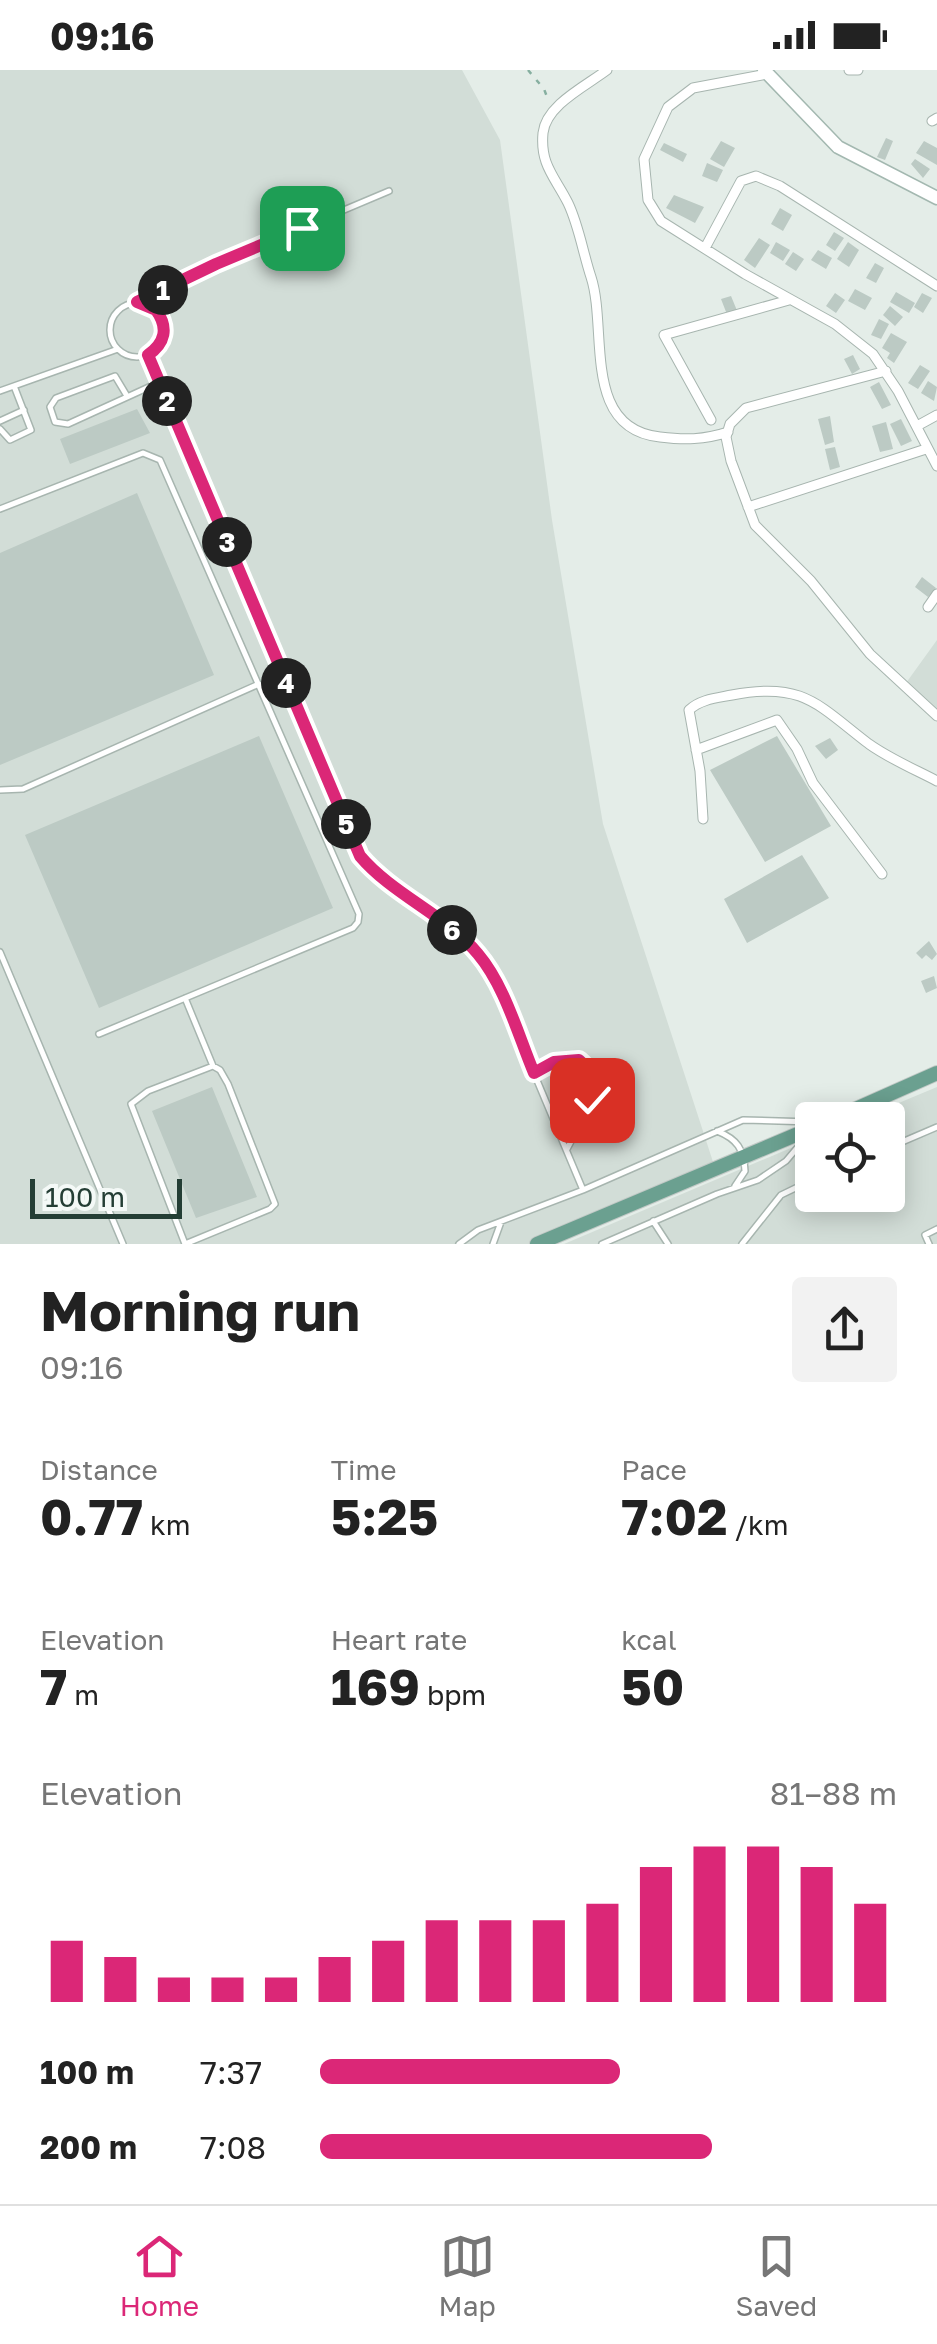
<!DOCTYPE html>
<html lang="en">
<head>
<meta charset="utf-8">
<style>
	:root { --surface:#fff; --page:#f2f2f2; --text:#222; --muted:#767676; --line:#e0e0e0; --accent:#db2777 }
	body { margin:0; font-family:"Golos Text",sans-serif; background:var(--page); color:var(--text); height:100vh; display:flex; flex-direction:column; font-size:38px; white-space:nowrap }
	* { box-sizing:border-box; margin:0 }
	p { font-size:32px; color:var(--muted) }
	.icon { flex:none; width:55px; height:55px; fill:none; stroke:currentColor; stroke-width:2; stroke-linecap:round; stroke-linejoin:round }
	.map { position:relative; height:1174px; overflow:hidden }
	.sheet { display:flex; flex-direction:column; background:var(--surface); flex:1 }
	.sheet>* { flex:none }
	.controls { position:absolute; left:795px; top:1032px; display:grid; gap:20px }
	.controls a { display:grid; place-items:center; width:110px; height:110px; border-radius:10px; background:var(--surface); box-shadow:0 5px 25px #0003; font-size:50px }
	.scale { position:absolute; left:30px; bottom:25px; width:152px; box-sizing:border-box; padding-left:10px; border:5px solid #243e35; border-top:0; font-size:28px; line-height:35px; white-space:nowrap; color:#243e35; -webkit-text-stroke:8px #f4f9f7; paint-order:stroke }
	.pin { position:absolute; display:grid; place-items:center; width:85px; height:85px; color:#fff; margin:-42px; border-radius:20px; box-shadow:0 5px 15px #0006 }
	.km { position:absolute; width:50px; height:50px; margin:-25px; border-radius:50%; background:#222; color:#fff; font-size:28px; line-height:50px; text-align:center }
	.round { display:grid; place-items:center; flex:none; width:105px; height:105px; border-radius:10px; background:var(--page) }
	.headline { display:flex; align-items:center; justify-content:space-between; height:170px; padding:0 40px }
	h1 { font-size:55px; font-weight:700; line-height:75px }
	.metrics { display:grid; grid-template-columns:repeat(3,1fr); gap:15px; height:170px; padding:10px 40px }
	.metrics div { display:grid; align-content:center }
	.metrics b { font-size:50px; font-weight:700 }
	.metrics small { font-size:28px; font-weight:400 }
	.metrics p { font-size:28px }
	.chart { height:280px; padding:20px 40px }
	.chart p { display:flex; justify-content:space-between }
	.chart svg { width:100%; height:180px; margin-top:10px; stroke:var(--accent); stroke-width:6 }
	ul { padding:0 40px; list-style:none; font-size:32px }
	li { display:grid; grid-template-columns:160px 120px 1fr; align-items:center; height:75px }
	li i { height:25px; border-radius:12px; background:var(--accent) }
	.status { display:flex; justify-content:space-between; align-items:center; height:70px; padding:0 50px; background:var(--surface); direction:ltr }
	.status svg { height:28px; fill:currentColor }
	.dock { display:flex; justify-content:space-around; align-items:center; height:140px; border-top:2px solid var(--line); background:var(--surface); font-size:28px; color:var(--muted) }
	.dock a { display:grid; justify-items:center; gap:5px }
	.dock .current { color:var(--accent) }
	.map>svg:first-child { display:block }
</style>
</head>
<body>
<div class="status"><b>09:16</b><svg viewBox="0 0 49 12"><path d="M0 12V9h3v3zM5 12V6h3v6zM10 12V3h3v9zM15 12V0h3v12zM26 1h20v11H26zM47 4h2v5h-2z"/></svg></div>
<div class="map">
<svg width="937" height="1174" viewBox="0 0 937 1174">
	<rect width="100%" height="100%" fill="#e4ede8"/>
	<path fill="#d2ddd7" d="M0,0H462L500,70L552,450L603,754L715,1098L538,1174H0Z
		M937,570V644L906,613Z
		M937,1017V1174H564L812,1069V1125H888V1050H858Z"/>
	<path fill="#bccac4" d="M886,68L893,71L885,90L877,87Z
		M721,71L735,78L724,97L710,89Z
		M924,71L937,78V95L916,83Z
		M664,73L687,84L683,92L660,80Z
		M915,89L930,99L923,108L911,94Z
		M707,93L723,100L717,112L702,106Z
		M674,125L704,137L695,153L666,138Z
		M780,138L792,145L783,161L771,154Z
		M834,162L844,168L835,181L826,175Z
		M759,168L770,175L755,198L744,190Z
		M776,172L790,180L783,191L770,183Z
		M848,172L859,180L849,197L837,189Z
		M818,180L832,188L826,199L811,190Z
		M793,182L804,189L796,201L785,194Z
		M875,193L884,198L876,213L866,208Z
		M855,219L872,228L865,240L848,231Z
		M896,222L915,233L909,243L890,232Z
		M835,223L845,230L836,243L826,236Z
		M922,223L932,228L923,243L914,237Z
		M731,226L738,243L728,247L721,229Z
		M890,236L903,247L895,256L883,245Z
		M879,249L889,254L881,269L871,265Z
		M891,263L907,272L894,293L887,288L890,283L882,278Z
		M853,285L860,299L852,304L844,289Z
		M920,295L930,301L918,319L908,313Z
		M928,311L937,317L934,331L921,323Z
		M879,312L891,335L882,339L870,317Z
		M137,339L150,363L70,394L60,369Z
		M830,346L834,372L825,375L818,349Z
		M901,349L912,371L901,376L890,354Z
		M886,352L893,379L880,382L872,356Z
		M835,377L840,397L830,400L825,379Z
		M137,423L214,605L0,695V483Z
		M922,507L936,518L928,527L915,517Z
		M259,666L333,838L99,938L25,765Z
		M777,666L831,756L765,792L710,700Z
		M830,668L838,680L826,689L815,676Z
		M802,785L829,828L747,873L724,829Z
		M929,871L937,884L932,890L926,885L922,889L916,883Z
		M934,906L937,918L926,923L921,911Z
		M212,1017L257,1127L196,1148L152,1041Z"/>
	<g fill="none" stroke-linecap="round" stroke-linejoin="round">
		<g stroke="#a7b5af" stroke-width="8">
			<path id="lane" d="M110 260a27 27 0 1 1 54 0a27 27 0 1 1-54 0Z
				M137,233L216,194L389,121
				M148,285L359,786C393,825 453,848 481,888C487,896 492,906 497,915L583,1120
				M0,321L118,279
				M127,326L115,306L56,328L50,337L55,352L68,354L160,312
				M0,351L24,340
				M0,359L10,370L31,360L14,316
				M0,439L143,383L160,390L359,844L358,852L353,858L99,964
				M0,720L23,719L259,614
				M0,882L123,1174
				M185,928L213,996
				M213,996L220,1000L228,1014L275,1134L270,1139L185,1174L131,1034L148,1021Z
				M535,1003C558,989 578,981 596,1006L593,1030L567,1079
				M717,1061C737,1069 744,1079 745,1101L735,1116
				M888,1078L937,1057
				M653,1151L668,1174
				M459,1174L478,1160L583,1120L743,1050L812,1052
				M493,1174L501,1152
				M602,1174L717,1124L758,1110L786,1091L808,1065
				M742,1174L781,1125L812,1110
				M929,1174L925,1165L937,1159"/>
		</g>
		<g stroke="#a7b5af" stroke-width="11">
			<path id="street" d="M607,0C586,16 546,35 543,63C540,95 555,107 568,133C579,156 583,183 591,207C608,259 581,359 660,367C684,370 704,370 728,362
				M849,0H858
				M767,4L693,18L668,37L644,89L648,130L661,151L745,204L835,254L873,284L898,321L937,396
				M932,51L937,48
				M705,178L741,111L756,106L780,116L937,216
				M886,301L746,338L730,354L726,367L731,391L755,455L811,511L870,584L937,646
				M711,350L664,265L789,230
				M917,356L937,345
				M748,437L926,379
				M928,537L937,524
				M696,680L777,650L797,679L813,713L882,804
				M703,749L700,701L689,640C701,629 717,628 732,625C803,611 818,635 869,674C890,689 914,699 937,711"/>
		</g>
		<g stroke="#a3b8b0" stroke-width="15">
			<path id="secondary" d="M764,0L838,77L937,128"/>
		</g>
		<g stroke="#c2c9c6" stroke-width="16">
			<path id="primary" d="M831,1050L937,1003
				M537,1174L812,1058"/>
		</g>
		<path stroke="#86afa0" stroke-width="2.5" stroke-dasharray="5 8" stroke-linecap="butt" d="M528,0L544,19L549,32"/>
		<use href="#lane" stroke="#fff" stroke-width="5"/>
		<use href="#street" stroke="#fff" stroke-width="9"/>
		<use href="#secondary" stroke="#fff" stroke-width="12"/>
		<use href="#primary" stroke="#6ba090" stroke-width="14"/>
	</g>
	<g fill="none" stroke-linecap="round" stroke-linejoin="round">
		<g stroke="#fff" stroke-width="20">
			<path id="route" d="M302,158L216,194L137,232L156,240C169,258 165,273 148,285L360,786C393,825 446,845 478,884C505,916 518,965 534,1003L554,992L579,990L596,1006L592,1030"/>
		</g>
		<use href="#route" stroke="#db2777" stroke-width="12"/>
	</g>
</svg>
<div class="controls">
<a><svg class="icon" aria-label="locate" viewBox="0 0 24 24"><circle cx="12" cy="12" r="6"/><path d="M12 2v4M12 18v4M2 12h4M18 12h4"/></svg></a>
</div>
<div class="scale">100 m</div>
<div class="pin" style="left:302px;top:158px;background:#1e9e55"><svg class="icon" aria-label="arrive" viewBox="0 0 24 24"><path d="M6 21V4h12l-3 4 3 4H6"/></svg></div>
<div class="pin" style="left:592px;top:1030px;background:#d93025"><svg class="icon" aria-label="check" viewBox="0 0 24 24"><path d="M5 12l5 5 9-10"/></svg></div>
<b class="km" style="left:163px;top:220px">1</b>
<b class="km" style="left:167px;top:331px">2</b>
<b class="km" style="left:227px;top:472px">3</b>
<b class="km" style="left:286px;top:613px">4</b>
<b class="km" style="left:346px;top:754px">5</b>
<b class="km" style="left:452px;top:860px">6</b>
</div>
<section class="sheet">
<div class="headline"><div><h1>Morning run</h1><p>09:16</p></div><a class="round"><svg class="icon" aria-label="share" viewBox="0 0 24 24"><path d="M12 15V3M7 8l5-5 5 5M5 13v7h14v-7"/></svg></a></div>
<div class="metrics">
<div><p>Distance</p><b>0.77<small> km</small></b></div>
<div><p>Time</p><b>5:25</b></div>
<div><p>Pace</p><b>7:02<small> /km</small></b></div>
</div>
<div class="metrics">
<div><p>Elevation</p><b>7<small> m</small></b></div>
<div><p>Heart rate</p><b>169<small> bpm</small></b></div>
<div><p>kcal</p><b>50</b></div>
</div>
<div class="chart"><p><span>Elevation</span>81–88 m</p>
<svg viewBox="0 0 160 44" preserveAspectRatio="none"><path d="M5 44V29M15 44V33M25 44V38M35 44V38M45 44V38M55 44V33M65 44V29M75 44V24M85 44V24M95 44V24M105 44V20M115 44V11M125 44V6M135 44V6M145 44V11M155 44V20"/></svg>
</div>
<ul>
<li><b>100 m</b>7:37<i style="width:52%"></i></li>
<li><b>200 m</b>7:08<i style="width:68%"></i></li>
</ul>
</section>
<nav class="dock">
<a class="current"><svg class="icon" aria-label="home" viewBox="0 0 24 24"><path d="M3 11l9-7 9 7M6 9v11h12V9"/></svg>Home</a>
<a><svg class="icon" aria-label="map" viewBox="0 0 24 24"><path d="M3 6l6-2 6 2 6-2v14l-6 2-6-2-6 2zM9 4v14M15 6v14"/></svg>Map</a>
<a><svg class="icon" aria-label="saved" viewBox="0 0 24 24"><path d="M7 4h10v16l-5-4-5 4z"/></svg>Saved</a>
</nav>
</body>
</html>
